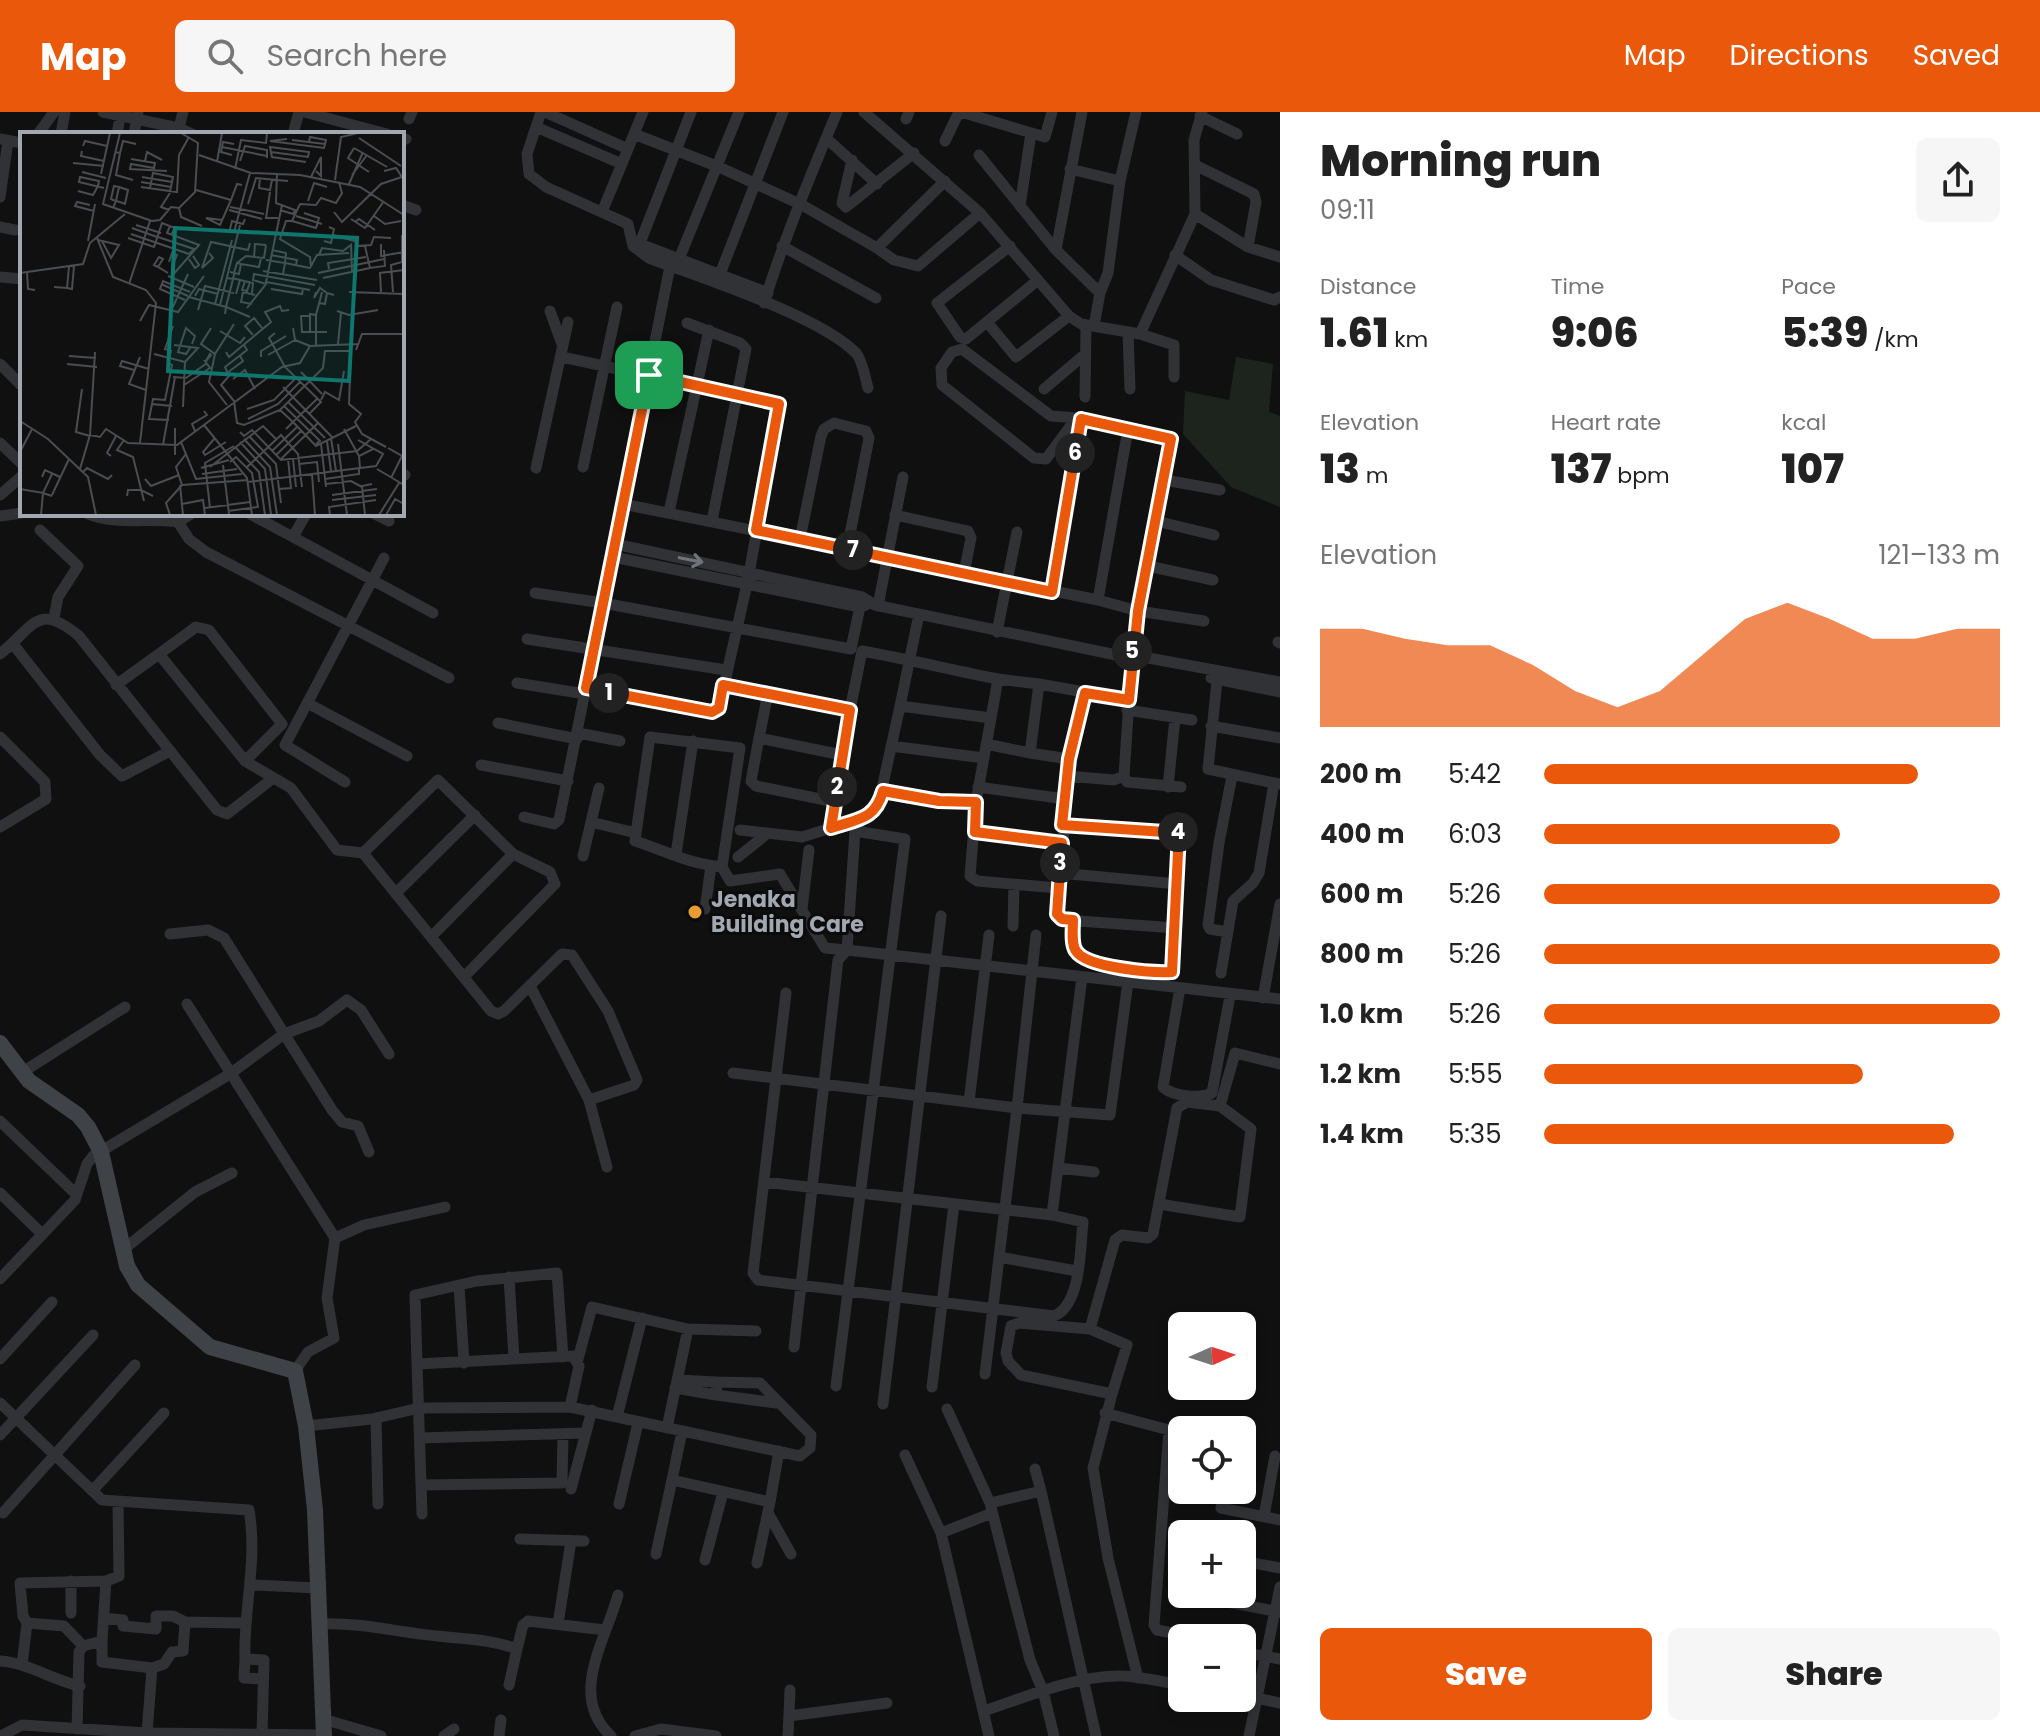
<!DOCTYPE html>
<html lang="en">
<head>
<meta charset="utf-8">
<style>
	:root { --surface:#fff; --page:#f6f6f6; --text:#222; --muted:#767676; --accent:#ea580c }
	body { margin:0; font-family:Poppins,sans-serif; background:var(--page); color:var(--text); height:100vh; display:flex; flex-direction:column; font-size:30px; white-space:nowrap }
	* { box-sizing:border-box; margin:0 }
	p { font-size:26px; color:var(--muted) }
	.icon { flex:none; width:44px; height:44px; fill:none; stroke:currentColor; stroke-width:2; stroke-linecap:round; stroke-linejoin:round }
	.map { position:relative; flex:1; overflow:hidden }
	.side { display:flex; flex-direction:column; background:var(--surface); width:760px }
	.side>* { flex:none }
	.needle { width:52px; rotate:87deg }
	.tools { position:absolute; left:1168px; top:1200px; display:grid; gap:16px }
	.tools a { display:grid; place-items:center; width:88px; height:88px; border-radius:12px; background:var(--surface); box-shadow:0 4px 12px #0003; font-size:40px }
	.pin { position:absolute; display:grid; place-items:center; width:68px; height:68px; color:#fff; margin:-34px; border-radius:16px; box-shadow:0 4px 12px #0006 }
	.km { position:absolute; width:40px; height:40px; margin:-20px; border-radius:50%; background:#222; color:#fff; font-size:22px; line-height:40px; text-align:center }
	.round { display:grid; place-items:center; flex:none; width:84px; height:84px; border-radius:12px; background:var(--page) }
	.summary { display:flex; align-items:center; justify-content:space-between; height:136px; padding:0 40px }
	h1 { font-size:44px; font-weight:800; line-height:60px }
	.metrics { display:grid; grid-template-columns:repeat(3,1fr); gap:12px; height:136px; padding:8px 40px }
	.metrics div { display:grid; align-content:center }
	.metrics b { font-size:40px; font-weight:800 }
	.metrics small { font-size:22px; font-weight:400 }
	.metrics p { font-size:22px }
	.chart { height:224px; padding:16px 40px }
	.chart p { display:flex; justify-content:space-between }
	.chart svg { width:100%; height:144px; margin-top:8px; fill:var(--accent); opacity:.7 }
	.cta { display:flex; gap:16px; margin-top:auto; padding:16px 40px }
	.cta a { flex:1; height:92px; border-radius:12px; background:var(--accent); color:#fff; font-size:32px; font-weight:800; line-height:92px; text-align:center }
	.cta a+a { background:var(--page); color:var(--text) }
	ul { padding:0 40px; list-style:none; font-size:26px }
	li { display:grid; grid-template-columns:128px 96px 1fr; align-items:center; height:60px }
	li i { height:20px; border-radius:10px; background:var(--accent) }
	header { display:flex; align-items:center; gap:48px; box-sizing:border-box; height:112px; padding:0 40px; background:var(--accent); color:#fff }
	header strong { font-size:38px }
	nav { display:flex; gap:44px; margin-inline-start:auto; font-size:28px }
	.search { width:560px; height:72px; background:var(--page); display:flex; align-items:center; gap:20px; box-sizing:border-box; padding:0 28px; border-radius:12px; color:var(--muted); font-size:30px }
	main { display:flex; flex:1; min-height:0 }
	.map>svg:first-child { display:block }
</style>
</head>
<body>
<header>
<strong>Map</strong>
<div class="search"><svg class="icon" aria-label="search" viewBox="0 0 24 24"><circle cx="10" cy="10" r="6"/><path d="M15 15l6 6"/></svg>Search here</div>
<nav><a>Map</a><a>Directions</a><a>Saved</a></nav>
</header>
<main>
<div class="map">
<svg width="1280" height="1624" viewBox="0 0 1280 1624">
	<rect width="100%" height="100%" fill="#101011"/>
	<path fill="#1d241d" d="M1236,245L1273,252L1269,300L1280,304V395L1231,375L1183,322L1185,279L1229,288Z"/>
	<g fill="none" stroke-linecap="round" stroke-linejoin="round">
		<path stroke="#313236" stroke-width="11" d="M103,0L179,16L183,0
			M304,0L387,22
			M541,0L527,42L529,62L546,75L628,112L633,134L649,146C701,166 818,203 856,241C863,249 865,266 868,276
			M545,0L628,37L634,22L719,55L802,93L877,136
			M864,0L980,101L1069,204L1081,212L1140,222L1195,102L1194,28L1202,0
			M961,0L1045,25L1052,0
			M1200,4L1237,22
			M409,7L412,0
			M906,7L909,0
			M536,15L622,52
			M179,16L192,22
			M38,22L54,0
			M61,22L65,0
			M117,22L121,0
			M134,22L138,0
			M293,22L299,0
			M634,22L643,0
			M402,26L406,27
			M826,26L877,72
			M0,27L22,31
			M945,29L959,0
			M979,43L1056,138L1100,181L1108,161L1120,69L1136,0
			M852,48L842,91L846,95L914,41
			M1197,54L1254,82L1256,90L1248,135
			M1070,57L1120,69
			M945,69L877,136L894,148L918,154L980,101
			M0,85L8,29
			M402,93L416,98
			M1020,94L1031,21
			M602,100L628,37
			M1195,102L1248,135L1280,145
			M0,115L15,118
			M632,129L768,181
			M640,131L691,0
			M782,134L876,186
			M1010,134L937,191L960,225L966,227L1038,168
			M1056,138L1082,0
			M1175,143L1211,168L1274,188L1280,185
			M679,147L739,0
			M720,162L783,0
			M0,165L22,167
			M764,191C784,127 811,62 837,0
			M550,199L562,232
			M987,210L1016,245L1069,204
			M687,211L740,231L746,237L712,409
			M1094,214L1100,181
			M1128,220L1130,277
			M1140,222L1174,233V265
			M562,245L776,291L780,295L747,472L719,596L699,600L586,576
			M0,252L22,274
			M1044,277L1084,243
			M1085,285L1086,213
			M1075,308L1046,347L1034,346L942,273L941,256L952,240L962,237L1051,304L1092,307L1171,327L1132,543L1124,664L1127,670L1181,675
			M0,331L22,352
			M583,355L617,195
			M536,356L568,210
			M402,361L405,363
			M1165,368L1220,378
			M0,383L22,364
			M623,392L1098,488L1138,499L1204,509
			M669,400L709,218
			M88,402C114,413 150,406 178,410L191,402
			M250,402L293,425L306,402
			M375,402L389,409
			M895,403L968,419L971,426L964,461
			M0,404L22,401
			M1156,409L1214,423
			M178,410L189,427L206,440L449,566
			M40,418L78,454L58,485L54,506
			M293,425L433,501
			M800,427L821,324L824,317L834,311L866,319L869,326L847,437
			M615,432L862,485L875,493L1121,544L1132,543L1280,570
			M613,445L860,495L866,493
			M1148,454L1213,468
			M1052,480L1081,307
			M535,481L603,491L670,154
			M1098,488L1128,317
			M878,494L903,365
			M997,520L1017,420
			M527,527L726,558
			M1278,530L1280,531
			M13,532L100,643L122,664L170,639
			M0,542C34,515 37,489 79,524L217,698L227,702L272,667
			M1218,559L1208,657L1279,672
			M1211,566L1280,580
			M998,567L1039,572L1030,641L1069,647L1058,804L1065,808L1176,816
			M517,571L585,582
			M1039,572L1129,588
			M116,573L159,542
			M723,573L850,598L831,716L802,725L740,718
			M307,591L407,644
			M850,598L862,539C907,547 952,558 998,567L991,606L900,594L919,502
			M1127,598L1192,608
			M991,606L976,690L970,764L977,769L1058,776
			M498,611L577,627
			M1211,614L1280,626
			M578,621L620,629
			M0,625L45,670L46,687L0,715
			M759,626L768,581
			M986,632L1030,641
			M891,634L984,646
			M1069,647L1085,581
			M245,649L282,612L209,518L196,515L159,542L245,649L291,676L337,738L363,741L491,899L498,902L504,899L562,842L572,843L608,899L637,968L634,973L589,988L607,1055
			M481,653L568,669
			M1067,664L1114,668L1124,664
			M345,670L285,633L384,446
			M978,675L1065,687
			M1168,675L1175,606
			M599,676L591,710L636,721L635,729C666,739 689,752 722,755L730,769L780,762L825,836L847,838L855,719L905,727L836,1274
			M883,679L939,689L976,690
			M835,690L756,674L751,669L759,626L842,643
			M524,705L554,712L559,708L603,491L851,537L862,485
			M1062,713L1176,719L1180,724L1172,860L1092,851L1074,836L1073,808
			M831,716L871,702L878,695L900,594
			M975,720L1062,731
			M636,721L650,625L740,636L722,755
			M363,741L438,668L513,742L432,824
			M676,742L693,629
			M583,744L591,710
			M738,745L768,721
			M1060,761L1177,772
			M396,781L475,703
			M705,797L711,754
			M802,797L809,738
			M1013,814L1014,772
			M1228,820L1210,817L1208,813L1219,731L1232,664
			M170,822L208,818L224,826L332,998L342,1010L358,1014L369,1040
			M1221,861L1233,789L1253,771L1259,761L1274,671
			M464,865L555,772L550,760L513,742
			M530,874L589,988
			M1180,876L1163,975C1172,984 1200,987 1212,981L1230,884
			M786,881L753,1161L758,1168L1054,1204C1082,1192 1080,1135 1083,1110L1052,1103
			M1263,886L1280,792
			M187,892L335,1126
			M21,961L125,895
			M733,961L1017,996L1036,823
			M969,990L989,823
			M0,1009L76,1082
			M1058,1056L1094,1060
			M764,1070L1052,1103L1082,865
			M0,1081L42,1122
			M1159,1092L1240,1105L1251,1017L1220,994
			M124,1137L195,1080L232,1061
			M999,1145L1077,1159
			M509,1165L514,1247
			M0,1167L75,1088L87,1052L93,1044L230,962L284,922L319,909L347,888L361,898L389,942
			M459,1174L464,1251
			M1090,1217L1127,1233L1112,1282
			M794,1235L838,848L847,838L1280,887
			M0,1247L52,1190
			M578,1247L592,1195L688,1217L756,1219
			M417,1252L415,1183L477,1169L557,1161L563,1245
			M295,1259L308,1240L334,1226L327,1186L335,1126L364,1113L445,1095
			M985,1262L1017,996L1110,1003L1128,870
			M677,1268L717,1270
			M932,1275L954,1092
			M675,1276L716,1283
			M0,1291L102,1388L249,1398C258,1451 243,1497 245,1547L264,1548L262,1622
			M883,1292L941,804
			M947,1297L990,1391L1030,1548L1043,1579L1054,1624
			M1105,1301L1169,1318L1154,1513L1157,1518L1197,1526
			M617,1305L642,1206
			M376,1306L378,1392
			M306,1314L372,1307L419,1296L570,1295
			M667,1316L688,1217
			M682,1319L672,1368L770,1390L757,1451
			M0,1323L93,1223
			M420,1326L586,1321
			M905,1343L941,1421L989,1624
			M1035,1357L1041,1379
			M421,1373L562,1371L563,1322
			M94,1377L164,1301
			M571,1377L592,1298
			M1224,1378L1221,1396L1280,1408
			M770,1390L779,1339
			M990,1391L1041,1379L1096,1624
			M619,1392L638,1311
			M3,1401L135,1253
			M768,1401L791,1442
			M422,1402L417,1252L573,1244L579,1254L570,1295L800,1344L810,1336L811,1323L760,1271L717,1270L716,1283L776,1291
			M1264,1404L1275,1344
			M941,1421L992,1401
			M520,1427L584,1429
			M656,1442L672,1368
			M705,1448L723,1380
			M1242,1449L1280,1456
			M252,1473L318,1476
			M1202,1485L1279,1500
			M71,1501V1469
			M104,1506L123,1508V1514L156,1517V1504H173L185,1510L243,1511
			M319,1512C359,1510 397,1520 437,1524C465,1527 490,1527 517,1537L523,1513L528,1509L605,1518
			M558,1512L571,1429
			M102,1529V1550L152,1556L147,1621
			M83,1534L64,1514L27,1511L23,1504L20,1471L106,1469
			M1242,1540L1280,1547
			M245,1547L244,1566L263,1567
			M0,1549C29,1551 52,1568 80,1574
			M22,1553L27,1511
			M152,1556L164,1552L172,1540L183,1539L185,1510
			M1138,1566L1108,1446L1093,1356L1112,1282L1021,1263L1008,1249L1006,1241L1011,1214L1019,1211L1090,1217L1115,1128L1122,1123L1148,1126L1153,1122L1177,996L1187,990L1220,994L1235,941L1280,952
			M509,1573L517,1537
			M1242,1583L1280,1591
			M984,1599C1026,1585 1074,1564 1119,1564C1140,1564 1162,1570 1182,1573
			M789,1604L887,1591
			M323,1607L381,1624
			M77,1617L79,1540L83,1534L102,1529L106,1469L119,1464L118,1391
			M1,1624L22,1613L147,1621L324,1623
			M444,1624L454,1617
			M499,1624L501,1608
			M611,1624C568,1584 605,1530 618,1483
			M635,1624L661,1617L716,1624
			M788,1624L790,1578
			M1249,1624L1280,1475"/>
		<path stroke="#3f4246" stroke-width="16" d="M0,931L29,969L78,1003L88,1015L101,1040L127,1154L138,1173L210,1235L295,1259L306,1314L315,1398L324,1624"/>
	</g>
	<defs><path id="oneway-shaft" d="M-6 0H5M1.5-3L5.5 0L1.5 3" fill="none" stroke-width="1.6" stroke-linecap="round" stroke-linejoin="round" transform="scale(2)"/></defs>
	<use stroke="#6f737a" href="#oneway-shaft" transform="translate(691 448) rotate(11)"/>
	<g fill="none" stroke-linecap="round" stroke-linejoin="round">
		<g stroke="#fff" stroke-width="16">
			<path id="route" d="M649,263L779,292L756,418L1052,480L1081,307L1171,327L1138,499L1129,588L1085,581L1069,647L1062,713L1179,721L1172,860C1153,861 1087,856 1076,839C1071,832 1073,817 1073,808L1062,807L1057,802L1062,731L975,720L976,690L939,689L883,679C875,708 858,707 831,716L850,598L723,573L719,596L712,600L586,576Z"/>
		</g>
		<use href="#route" stroke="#ea580c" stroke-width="10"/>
	</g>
	<circle fill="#e89c31" stroke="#0b0b0c" stroke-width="3" cx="695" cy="800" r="8"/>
	<g text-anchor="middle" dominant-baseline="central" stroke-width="6" stroke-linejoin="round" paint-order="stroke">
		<g font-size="22" font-weight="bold" fill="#a2a8b2" stroke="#0b0b0c" text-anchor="start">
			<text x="711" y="787">Jenaka<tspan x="711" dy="25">Building Care</tspan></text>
		</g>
	</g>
	<g transform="translate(20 20)">
		<rect width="384" height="384" fill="#101011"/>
		<path fill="none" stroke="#4a4d51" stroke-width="2" d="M100,1L83,72L132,89L140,88L151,75L159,76L175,60L178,11L161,1M339,6L381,34M267,7L250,9L304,16L306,8L290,5L289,10M272,8L305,12M63,14L65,9L87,14M202,15L247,24M334,16L367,35M334,16L328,26L349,40M62,19L61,24L84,29M95,20L100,21L96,43L113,48M251,20L288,25L289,20L250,15L252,25L286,30M100,21L103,9L116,12M179,23L231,41L280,43L340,55L384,83M212,23L201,20L203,10L214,12M111,27L135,31L134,36L111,32L110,37L147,39M125,29L127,20L142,28M220,29L225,14L247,18V26M197,30L202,1M53,31L84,34M215,37L221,8L246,11L247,1M62,40L86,46M257,41L256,71L275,78L273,82L260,78M81,42L90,1M332,43L347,23M122,45L152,50M291,45L301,25V44L296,39M240,46L239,56L250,58L252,48M315,48L321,5L338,1M121,50L151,55M319,50L322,61L316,71L301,66L296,73L280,72L272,89H266L260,107L290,125L291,134L297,123L329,121M329,52L343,20M78,54L79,49L60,45L59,50L84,56M121,55L157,60L159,23L169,5M130,56L133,41L153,45L150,60M176,58L211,68L217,52L222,53M58,59L73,63L78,54M250,60L246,86H258M288,69L294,51L307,55M228,72L236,46L268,49M70,73L57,70L55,74L74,79M262,73L246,150L290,158M210,75L244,82M93,76L96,69L99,55L94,54L91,67L93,68L96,69L100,70L105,72L108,58L99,55M159,76L161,85L182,94M149,78L141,75L150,61M209,78L242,87M314,80L322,90L361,52L382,45L376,36L364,39M276,84L302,92M354,84L365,92L381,89M331,87L345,96L364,69M202,88L186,86L200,93L211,68M272,89L296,96L299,86L284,81M335,90L339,87L355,98M116,93L141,101M150,94L147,101L179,113L151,145M112,96L137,105M210,97L212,89L223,92L225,87M214,100L230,41M111,102L169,122M313,103L338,110M138,105L174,117L169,122M77,106L93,145L126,158L136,171L120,311M108,106L134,115L142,91L155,96L151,103M78,108L99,113L91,126L82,109M68,109L75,72M304,109L311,111L314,97L309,95M361,112V124L384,120M337,114L351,113L354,105L371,106M345,114L350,136L365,134L364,118M252,118L266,121L265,131L290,136M189,121L193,126L182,136L191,110L228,118L230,111M251,123L277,128L276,133M299,123L302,116L323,119L331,113L332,139M234,125L235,112L246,113M169,127L175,136L179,133L173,124M246,128L265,131L263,142M149,130L152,121L157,123L153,132M217,131L226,124L244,126L246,113M221,132L239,135L241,126M138,135L143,127L139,125L134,133L138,135L148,141M309,137L308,131L346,125M243,139L297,148M7,140L8,157L15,158M210,140L214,141L219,142L221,132L217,131L214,141V143L213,146L220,148M0,141L63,132L70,111L105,82M298,141L364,127M148,144L174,155M207,146L213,147L206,175L230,185M303,146L350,136M225,149L222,158L227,159L230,150M109,152L130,89M141,152L168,164M34,155L47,156L49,135M47,156L52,157L54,134M251,157L282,162L283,157M296,160L294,166L300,156L307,161M302,160L296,183L290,182V200H307M329,160L384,162M361,160L360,141L384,138M373,160L371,133L382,130V103M216,162L220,148L233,151L232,161M175,164L179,157L198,162M169,165L206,175L205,182M384,167V194M165,168L140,157L143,149L170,160M299,171L305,172L307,161L314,163M195,172L212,108M232,172L221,170L223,160L235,163M200,173L220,93M227,176L246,152L233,148L234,142L295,153M178,178L185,154L214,161M151,179L168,142M317,179L329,183L358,178M296,183V213M120,189L129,173L158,180L184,144M191,196L181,212L195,222L189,250L207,273M273,196L275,208L290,214M200,199L220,211L225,205M290,200H282L281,184H290M255,201L249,206L265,235L301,270L289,282M233,203L225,194L234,186L242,196M318,212L321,181M154,213L178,216L165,230M224,213L227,218L205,235L209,244L201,253L214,269L217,291L224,293L260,278L303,236L305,219H330M170,216L166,222L158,220L166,196L175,204L172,212M331,217L329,272L341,282L335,290L342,302L366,315M336,218L342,202H384M206,220L209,225L251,190L245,180L260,174L262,179L269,178M134,222L165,230M195,222L214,192M248,223L275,208M49,224L76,226M120,225L109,252L126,258M241,225V219L266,204M47,232L77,235M114,238L100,234L102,229L129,237M281,240L302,262M207,241L223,229L220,224M153,245L166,246L187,231M213,247L225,238L235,257M164,253L190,236L185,229H186L190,222L191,223L186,229M263,255L312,305M62,257L56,300L70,304M145,268L152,233L148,231L151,219L145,217L153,194M146,268L133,267L132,272L152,274M301,268L305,260L319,268L324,239M268,270L305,306M132,272L129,287L149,288M264,274L300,309L296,312M163,275L165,230M227,277L254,268L277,245M260,278L273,290L298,266M228,287L258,272L281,249M0,289L28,307L68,345L76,383M184,293L227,346L232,383M266,297L273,290L296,314L336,294M324,297L339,324M175,299L172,292L187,283L184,279M220,300L224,304L232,298L261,328L337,319L351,307M70,303L75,220M229,304L256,332L259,357M311,306L316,339M194,307L183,320L185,323L206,310M224,307L250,335L257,383M104,308L97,318L113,325L124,369M307,309L311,339M161,310L176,347L222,342M220,310L245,337L251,383M301,312L306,355M318,312L327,383M143,313L155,245M216,316L239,340L245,383M368,316L382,324L371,346M252,319L277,295M0,320L12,297M155,323V296M256,323L281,299M91,324L87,321L96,304M261,327L298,291M273,327L276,355M279,332L297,330L299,350M203,333L209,382M190,335L243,294L256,307M181,336L209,328M226,336L261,303L278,322L282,355M340,336L339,324L353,317M60,337L70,303L80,305L86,297L108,311L157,313L262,235L280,231L290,214L338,212M357,337L384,353M63,340L67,336L88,347L92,343M182,342L217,337M292,342L295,383M22,345L25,338L40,345M125,347L131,354L159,343M305,347L339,342V336M228,350L356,334L363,322L338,308M306,352L331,349L342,355M160,353L163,383M162,353L228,348M0,357L23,361L32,342M32,363L49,327M312,363L357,357M107,364L108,358H121L133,364M312,368L356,363M261,371L259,357L271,356L268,327M162,372L183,368L185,383M185,376L230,370M190,376L185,331L214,314M208,379L238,375L232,341L216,325L210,330M21,383L23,361L32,364M150,383L146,371L162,353L156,335L166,322M310,383L309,375L356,368M345,383L342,354L352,352M359,383L379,351M366,383L375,367L384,372"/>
		<path fill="#0f766e" fill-opacity="0.15" stroke="#0f766e" stroke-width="4" d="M155,96L337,106L329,249L148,239Z"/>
		<rect width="384" height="384" fill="none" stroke="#a2a8b2" stroke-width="4"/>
	</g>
</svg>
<div class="tools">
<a><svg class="needle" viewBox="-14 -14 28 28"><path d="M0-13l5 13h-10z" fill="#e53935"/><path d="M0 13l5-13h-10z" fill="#767676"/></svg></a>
<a><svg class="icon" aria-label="locate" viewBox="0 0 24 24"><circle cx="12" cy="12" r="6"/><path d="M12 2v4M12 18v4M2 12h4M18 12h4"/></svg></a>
<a>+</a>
<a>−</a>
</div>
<div class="pin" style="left:649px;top:263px;background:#1e9e55"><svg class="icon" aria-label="arrive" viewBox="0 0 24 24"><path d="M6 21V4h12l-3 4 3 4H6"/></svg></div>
<b class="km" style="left:609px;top:581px">1</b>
<b class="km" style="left:837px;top:675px">2</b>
<b class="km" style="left:1060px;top:751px">3</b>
<b class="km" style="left:1178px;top:720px">4</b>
<b class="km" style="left:1132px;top:539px">5</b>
<b class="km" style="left:1075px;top:341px">6</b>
<b class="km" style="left:853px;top:438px">7</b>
</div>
<section class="side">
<div class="summary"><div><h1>Morning run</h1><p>09:11</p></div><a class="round"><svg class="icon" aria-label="share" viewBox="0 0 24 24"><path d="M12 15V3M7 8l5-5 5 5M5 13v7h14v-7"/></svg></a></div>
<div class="metrics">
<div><p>Distance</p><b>1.61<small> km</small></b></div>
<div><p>Time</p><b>9:06</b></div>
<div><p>Pace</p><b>5:39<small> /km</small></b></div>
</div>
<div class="metrics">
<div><p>Elevation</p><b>13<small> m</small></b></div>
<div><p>Heart rate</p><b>137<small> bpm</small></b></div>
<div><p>kcal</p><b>107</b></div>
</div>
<div class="chart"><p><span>Elevation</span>121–133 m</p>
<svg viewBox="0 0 160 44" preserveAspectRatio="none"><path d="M0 44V14L10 14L20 17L30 19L40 19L50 25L60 33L70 38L80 33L90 22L100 11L110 6L120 11L130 17L140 17L150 14L160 14V44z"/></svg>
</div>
<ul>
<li><b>200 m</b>5:42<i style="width:82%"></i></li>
<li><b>400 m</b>6:03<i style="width:65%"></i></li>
<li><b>600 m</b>5:26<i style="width:100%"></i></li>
<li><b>800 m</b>5:26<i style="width:100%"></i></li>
<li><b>1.0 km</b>5:26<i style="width:100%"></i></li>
<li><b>1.2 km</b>5:55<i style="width:70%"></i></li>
<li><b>1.4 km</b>5:35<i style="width:90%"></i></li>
</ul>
<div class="cta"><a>Save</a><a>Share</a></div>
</section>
</main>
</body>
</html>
